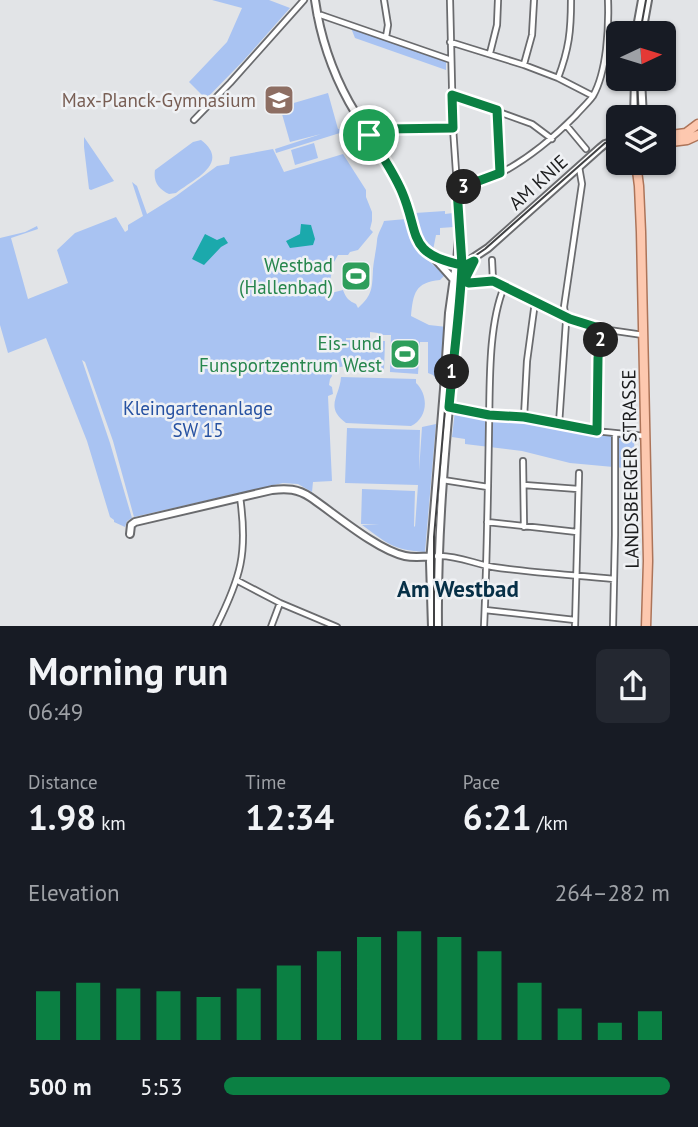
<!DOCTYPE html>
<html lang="en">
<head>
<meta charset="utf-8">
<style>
	:root { --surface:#171b24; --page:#242831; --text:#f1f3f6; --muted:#9ea1a6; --accent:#0b8043 }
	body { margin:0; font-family:"PT Sans",sans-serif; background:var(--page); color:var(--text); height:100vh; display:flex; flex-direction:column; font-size:26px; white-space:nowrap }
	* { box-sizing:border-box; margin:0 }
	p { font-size:23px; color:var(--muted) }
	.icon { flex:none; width:38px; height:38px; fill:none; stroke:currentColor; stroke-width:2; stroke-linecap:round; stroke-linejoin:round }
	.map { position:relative; height:626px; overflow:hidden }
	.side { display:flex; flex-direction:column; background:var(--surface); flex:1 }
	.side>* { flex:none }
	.needle { width:46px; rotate:86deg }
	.fabs { position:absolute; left:606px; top:21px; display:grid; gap:14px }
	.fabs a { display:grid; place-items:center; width:70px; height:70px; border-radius:10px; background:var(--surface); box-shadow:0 2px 5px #0004; font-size:35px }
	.pin { position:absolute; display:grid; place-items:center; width:60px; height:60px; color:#fff; margin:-30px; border:4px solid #fff; border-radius:50%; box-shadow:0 2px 7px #0007 }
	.km { position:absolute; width:35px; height:35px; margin:-18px; border-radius:50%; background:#222; color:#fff; font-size:19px; line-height:35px; text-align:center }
	.round { display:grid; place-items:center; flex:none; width:74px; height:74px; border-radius:10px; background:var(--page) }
	.headline { display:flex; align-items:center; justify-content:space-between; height:119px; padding:0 28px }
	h1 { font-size:38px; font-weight:800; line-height:52px }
	.metrics { display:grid; grid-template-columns:repeat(3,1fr); gap:10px; height:119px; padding:7px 28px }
	.metrics div { display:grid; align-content:center }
	.metrics b { font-size:35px; font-weight:800 }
	.metrics small { font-size:19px; font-weight:400 }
	.metrics p { font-size:19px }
	.chart { height:196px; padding:14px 28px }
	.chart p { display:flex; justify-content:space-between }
	.chart svg { width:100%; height:126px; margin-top:7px; stroke:var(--accent); stroke-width:6 }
	ul { padding:0 28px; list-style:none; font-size:23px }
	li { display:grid; grid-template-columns:112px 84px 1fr; align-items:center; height:52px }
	li i { height:18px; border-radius:9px; background:var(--accent) }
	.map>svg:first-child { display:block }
</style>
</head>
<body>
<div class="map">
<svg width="698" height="627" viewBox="0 0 698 627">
	<rect width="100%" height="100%" fill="#e2e4e7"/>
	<path fill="#a9c3f2" d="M212,0H269L290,8L244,60L206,99L189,82L227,42L242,8Z
		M351,28L446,62V70L355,38Z
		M328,93L338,129L342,128L343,132L276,153L275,149L321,134L290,142L280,107Z
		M84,137L114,181L91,190L89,189L84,147Z
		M201,140C231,163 194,179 176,193L169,194C159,189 153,182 155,170L193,142Z
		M314,143L318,158L295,165L291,150Z
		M273,149L284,172L343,154L366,190V197L372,212V221L370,229L373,232L358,250L350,252L348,255H338L334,262L329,285H331V293L343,290C346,298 349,301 356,304L358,308C373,295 372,287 373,269C374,259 376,251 377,241C377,234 382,228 384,221L406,219C414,247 422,256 445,275L440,280C415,282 413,294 411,316L429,325L447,327L444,389L433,375L428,373V342H420L418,374L390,372L391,335H379L378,333L370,332V338H346V340L385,341L384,372L346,371L345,366L330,369L332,376L330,379L329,385L332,387L333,394L328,396L332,481L313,482L312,492L298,484L283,483L134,517L113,441L85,362L82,360L110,443L132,518L127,521L125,527L114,522V520L110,517L87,441L46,338L8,353L0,325V238L25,232L37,226L38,229L11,238L28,299L68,283L57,250L75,233L116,217L125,232L128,230V225L143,216L132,182L137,186L147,214L176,196L217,166L229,164L230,157Z
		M445,211V214L453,213L454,227L440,228V235H436L433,250C421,241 418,228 415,213Z
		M341,377L416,379V383C429,395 428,418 411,426L346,423C324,407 340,396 341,377Z
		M455,410C478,414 502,417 525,420C562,425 597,435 634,438L635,469L570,463L522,451L465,444V439L452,437Z
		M436,424L425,552C392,550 387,543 362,525H379L361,524L362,489L415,491L414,526L415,527L418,485L345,483L347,428L420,430L419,471L422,427Z"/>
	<path fill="#1ba9ac" d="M301,224L311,225L315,239L313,245L290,248L286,241L300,234Z
		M205,234L217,240L224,237L228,243L221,247L204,265L192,259Z"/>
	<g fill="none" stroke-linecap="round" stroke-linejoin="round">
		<g stroke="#6a6b6e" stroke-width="8">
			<path id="street" d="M384,0L388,25L386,37
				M450,0L453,128L462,258
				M317,16L321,15L451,60
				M450,42L524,65L558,78L593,96
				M490,53L497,25L498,0
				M524,64L532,35L534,0
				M558,78C569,49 571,31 571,0
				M452,95L532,124L552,139
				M497,110L500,172
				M194,120L230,83L304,0
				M566,125L586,149
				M369,135L379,130L387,129L453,128
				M457,189C502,180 543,148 575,116C580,110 588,103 593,96C607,71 609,28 608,0
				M492,260L493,281
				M456,263L458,236
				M464,281H493L570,319L602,329L643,335
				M449,407L489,415L521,417L595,431L645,436
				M524,417L527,361L535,302
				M559,424L566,322L564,307L582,184L579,167
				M597,431L599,358L602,329
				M523,461L524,527
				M443,480L488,487
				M524,485L578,489
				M487,522L577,532
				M438,556C456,555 475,564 493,567C533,573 573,575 614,579
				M238,581L280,603L337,627
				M485,610L575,620
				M216,627C241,577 248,553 240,497
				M271,627L280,603
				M484,627C487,560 488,493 489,426C490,385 488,326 504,287
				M575,627L579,473
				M613,627L615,535V433"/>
		</g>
		<g stroke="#6a6b6e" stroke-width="10">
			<path id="secondary" d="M315,0C320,35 332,71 349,102C365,130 385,156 399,185C408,204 409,230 421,246C432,259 459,271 475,261
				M636,33L642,0
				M642,33L648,0
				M641,79L643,117
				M634,117L635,79
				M436,260L453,279
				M467,262L488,248L600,148L605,144L618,140
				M464,283L474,261
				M130,534L131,525L135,522L272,490C287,488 298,489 310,497C335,514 377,550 405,556C414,558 423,557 433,556
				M432,627L430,562L444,389L449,313L456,263
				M438,627C437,542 444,459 452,375C455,337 463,297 462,258"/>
		</g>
		<g stroke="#ad7459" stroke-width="11">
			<path id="primary" d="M663,136L686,133L698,124
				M663,143L687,140L698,135
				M636,163L639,186L641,232L648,561L646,627"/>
		</g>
		<use href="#street" stroke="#fff" stroke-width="4.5"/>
		<use href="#secondary" stroke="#fff" stroke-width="6"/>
		<use href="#primary" stroke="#fdc8af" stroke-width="8"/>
		<path stroke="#414244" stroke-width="2" d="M640,33L646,0
			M637,79L638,117
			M434,627V537L456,282L463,264L485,249L605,143L618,139"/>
	</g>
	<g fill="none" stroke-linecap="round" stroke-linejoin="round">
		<g stroke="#fff" stroke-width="14">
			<path id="route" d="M369,135C380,153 393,171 402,192C420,234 406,254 462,265C460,312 453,360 449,407L489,415L524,417L597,431L598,358L602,329L570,319L493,281L469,283L464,281L474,261L468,264L462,265L457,189L500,173L497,110L452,95L453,128L387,129L379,130L369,135"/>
		</g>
		<use href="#route" stroke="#0b8043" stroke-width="9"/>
	</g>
	<defs>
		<g id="school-square" transform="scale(1.575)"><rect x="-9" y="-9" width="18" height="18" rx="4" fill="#8d6e63" stroke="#eff1f4"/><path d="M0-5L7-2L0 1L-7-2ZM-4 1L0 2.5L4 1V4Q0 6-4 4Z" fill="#fff"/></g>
		<g id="stadium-square" transform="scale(1.575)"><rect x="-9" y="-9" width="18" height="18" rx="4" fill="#2e9e5b" stroke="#eff1f4"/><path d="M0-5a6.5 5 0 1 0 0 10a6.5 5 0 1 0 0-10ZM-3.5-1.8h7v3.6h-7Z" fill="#fff"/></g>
	</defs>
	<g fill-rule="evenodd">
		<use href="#school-square" x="279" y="100"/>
		<use href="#stadium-square" x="356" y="276"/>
		<use href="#stadium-square" x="405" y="354"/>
	</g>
	<g text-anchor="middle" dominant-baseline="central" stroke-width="5" stroke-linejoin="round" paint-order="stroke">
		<g font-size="19" fill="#785e54" stroke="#eff1f4" text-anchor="end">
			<text x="256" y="100">Max-Planck-Gymnasium</text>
		</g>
		<g font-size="19" fill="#1b1c1d" stroke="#eff1f4">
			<text transform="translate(538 182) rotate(-42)">AM KNIE</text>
			<text transform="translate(630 469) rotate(-91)">LANDSBERGER STRASSE</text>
		</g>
		<g font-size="19" fill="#27864d" stroke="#eff1f4" text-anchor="end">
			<text x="333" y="265">Westbad<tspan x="333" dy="22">(Hallenbad)</tspan></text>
			<text x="382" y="343">Eis- und<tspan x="382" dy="22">Funsportzentrum West</tspan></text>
		</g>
		<g font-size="19" fill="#2651a1" stroke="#eff1f4">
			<text x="198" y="408">Kleingartenanlage<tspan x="198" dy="22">SW 15</tspan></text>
		</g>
		<g font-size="23" font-weight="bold" fill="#073047" stroke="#eff1f4">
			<text x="458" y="588">Am Westbad</text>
		</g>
	</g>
</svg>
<div class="fabs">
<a><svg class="needle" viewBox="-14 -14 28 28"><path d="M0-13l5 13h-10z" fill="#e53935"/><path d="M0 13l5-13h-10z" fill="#9ea1a6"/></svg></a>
<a><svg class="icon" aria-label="layers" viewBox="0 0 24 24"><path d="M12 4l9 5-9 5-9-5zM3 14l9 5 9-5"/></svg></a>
</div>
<div class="pin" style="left:369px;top:135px;background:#1e9e55"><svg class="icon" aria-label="arrive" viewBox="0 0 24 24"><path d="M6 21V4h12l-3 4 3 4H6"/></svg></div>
<b class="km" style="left:452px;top:372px">1</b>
<b class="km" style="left:601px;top:340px">2</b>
<b class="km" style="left:464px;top:187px">3</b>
</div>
<section class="side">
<div class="headline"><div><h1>Morning run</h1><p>06:49</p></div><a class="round"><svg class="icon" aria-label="share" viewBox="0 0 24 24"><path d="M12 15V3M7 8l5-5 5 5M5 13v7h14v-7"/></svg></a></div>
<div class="metrics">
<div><p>Distance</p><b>1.98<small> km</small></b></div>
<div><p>Time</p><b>12:34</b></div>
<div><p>Pace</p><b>6:21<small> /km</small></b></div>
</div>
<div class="chart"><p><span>Elevation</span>264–282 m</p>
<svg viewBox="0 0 160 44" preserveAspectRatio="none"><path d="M5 44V27M15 44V24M25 44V26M35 44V27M45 44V29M55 44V26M65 44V18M75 44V13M85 44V8M95 44V6M105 44V8M115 44V13M125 44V24M135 44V33M145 44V38M155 44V34"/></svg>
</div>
<ul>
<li><b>500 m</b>5:53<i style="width:100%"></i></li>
</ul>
</section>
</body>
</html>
